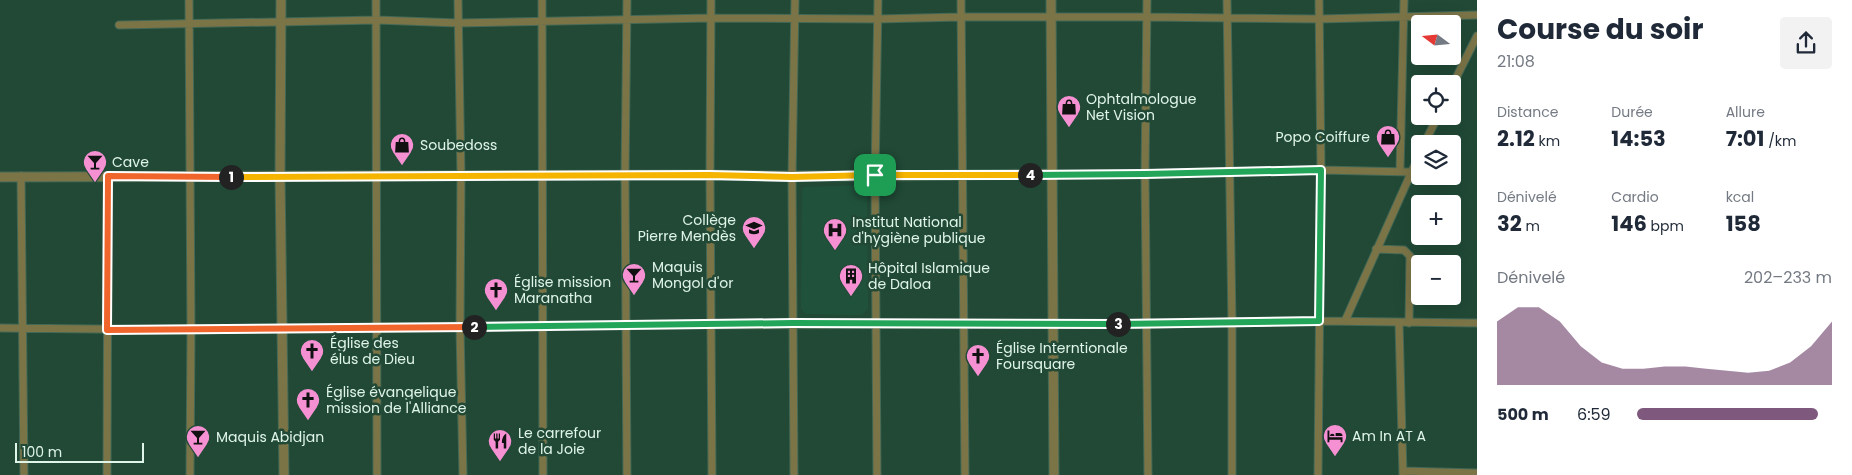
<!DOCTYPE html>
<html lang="fr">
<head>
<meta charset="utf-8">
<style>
	:root { --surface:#fff; --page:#f2f2f3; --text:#1f2937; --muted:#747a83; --accent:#7f587d }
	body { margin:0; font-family:Poppins,sans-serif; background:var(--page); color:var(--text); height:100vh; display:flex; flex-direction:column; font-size:19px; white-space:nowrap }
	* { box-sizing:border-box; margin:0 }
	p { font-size:16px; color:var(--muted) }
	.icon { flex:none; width:28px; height:28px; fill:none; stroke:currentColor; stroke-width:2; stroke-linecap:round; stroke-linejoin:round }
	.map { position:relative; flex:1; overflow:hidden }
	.panel { display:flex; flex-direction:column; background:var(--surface); width:375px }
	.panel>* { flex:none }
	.needle { width:32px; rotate:286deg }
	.tools { position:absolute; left:1411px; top:15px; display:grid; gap:10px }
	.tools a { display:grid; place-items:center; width:50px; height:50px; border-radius:5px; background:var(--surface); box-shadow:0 5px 20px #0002; font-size:25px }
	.scale { position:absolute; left:15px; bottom:12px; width:129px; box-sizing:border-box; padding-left:5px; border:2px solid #dff5e9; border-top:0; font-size:14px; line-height:18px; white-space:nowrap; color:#dff5e9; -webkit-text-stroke:4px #214936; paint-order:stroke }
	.pin { position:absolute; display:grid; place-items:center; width:42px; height:42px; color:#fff; margin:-21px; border-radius:10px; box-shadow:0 2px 8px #0006 }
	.km { position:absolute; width:25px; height:25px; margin:-12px; border-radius:50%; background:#222; color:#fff; font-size:14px; line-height:25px; text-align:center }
	.round { display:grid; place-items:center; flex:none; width:52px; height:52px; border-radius:5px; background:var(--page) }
	.headline { display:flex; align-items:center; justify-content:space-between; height:85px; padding:0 20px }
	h1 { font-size:28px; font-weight:700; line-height:38px }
	.stats { display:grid; grid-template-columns:repeat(3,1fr); gap:8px; height:85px; padding:5px 20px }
	.stats div { display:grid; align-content:center }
	.stats b { font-size:21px; font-weight:700 }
	.stats small { font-size:14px; font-weight:400 }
	.stats p { font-size:14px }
	.chart { height:140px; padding:10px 20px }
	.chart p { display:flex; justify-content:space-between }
	.chart svg { width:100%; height:90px; margin-top:5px; fill:var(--accent); opacity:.7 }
	ul { padding:0 20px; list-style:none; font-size:16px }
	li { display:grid; grid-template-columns:80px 60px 1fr; align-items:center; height:38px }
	li i { height:12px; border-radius:6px; background:var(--accent) }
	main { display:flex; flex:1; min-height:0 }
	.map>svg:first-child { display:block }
</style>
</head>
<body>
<main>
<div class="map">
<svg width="1477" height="475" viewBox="0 0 1477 475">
	<rect width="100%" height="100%" fill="#214936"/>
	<path fill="#20523b" d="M867,185L868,308L862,315L806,314L801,308L802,193L804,187Z"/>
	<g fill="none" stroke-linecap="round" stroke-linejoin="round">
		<g stroke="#436856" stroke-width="9">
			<path id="minor" d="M189,0L191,330L190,475
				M376,0L377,475
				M458,0L461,176L460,327L463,475
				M542,0L543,475
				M627,0L625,176L627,475
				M711,0L710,175L712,475
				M961,0L965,475
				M1147,0L1145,174L1148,475
				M1227,0L1232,323V475
				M119,25L377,20L458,23L711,18L877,19L960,17H1147L1319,19L1477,15
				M1452,86L1477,36
				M1424,144L1438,116
				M1400,171L1404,0
				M1053,174H1145L1321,170L1410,172
				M21,176L24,475
				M1376,249L1404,250L1410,256L1409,323
				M1345,321L1420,153
				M1399,323L1403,475
				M0,328L191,330L542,325L1147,324L1319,321L1477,323
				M1403,471L1477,473
				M107,475L108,176
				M794,475L792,177L795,0
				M877,475L875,175L878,0
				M1318,475L1321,170L1319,0"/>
		</g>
		<g stroke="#436856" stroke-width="11">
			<path id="tertiary" d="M281,0L280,176L284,475
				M1051,0L1054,475
				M0,177L710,175C824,178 938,175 1053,174"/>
		</g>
		<use href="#minor" stroke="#7b7447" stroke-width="7"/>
		<use href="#tertiary" stroke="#7b7447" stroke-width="9"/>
	</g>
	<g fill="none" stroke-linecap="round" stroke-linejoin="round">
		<g stroke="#fff" stroke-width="10">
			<path id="split-1" d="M231,177L710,175L792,177L875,175"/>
		</g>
		<g stroke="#fff" stroke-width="10">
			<path id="split-2" d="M231,177L108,176L107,330L474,327"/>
		</g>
		<g stroke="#fff" stroke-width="10">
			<path id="split-3" d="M474,327L793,323L1118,324"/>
		</g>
		<g stroke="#fff" stroke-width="10">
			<path id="split-4" d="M1030,175L1145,174L1321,170L1319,321L1118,324"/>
		</g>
		<g stroke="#fff" stroke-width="10">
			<path id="split-5" d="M875,175H1030"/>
		</g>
		<use href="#split-1" stroke="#f5b400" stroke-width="6"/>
		<use href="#split-2" stroke="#f0652b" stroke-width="6"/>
		<use href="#split-3" stroke="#22a559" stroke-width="6"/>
		<use href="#split-4" stroke="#22a559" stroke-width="6"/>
		<use href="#split-5" stroke="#f5b400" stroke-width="6"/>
	</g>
	<defs>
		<g id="shop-pin" transform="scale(1.25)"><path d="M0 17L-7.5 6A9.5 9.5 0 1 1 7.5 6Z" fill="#f591d2" stroke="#214936"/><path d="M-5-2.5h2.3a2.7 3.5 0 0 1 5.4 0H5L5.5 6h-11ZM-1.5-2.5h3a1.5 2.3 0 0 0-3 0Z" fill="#111"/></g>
		<g id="bar-pin" transform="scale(1.25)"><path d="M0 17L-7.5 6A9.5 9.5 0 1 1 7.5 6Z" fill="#f591d2" stroke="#214936"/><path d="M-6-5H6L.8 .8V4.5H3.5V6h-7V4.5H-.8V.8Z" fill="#111"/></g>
		<g id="school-pin" transform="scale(1.25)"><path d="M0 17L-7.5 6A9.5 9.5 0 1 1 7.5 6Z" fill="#f591d2" stroke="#214936"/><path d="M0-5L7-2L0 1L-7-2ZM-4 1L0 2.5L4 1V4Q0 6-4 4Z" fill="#111"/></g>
		<g id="hospital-pin" transform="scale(1.25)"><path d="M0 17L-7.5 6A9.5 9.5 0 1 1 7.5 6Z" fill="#f591d2" stroke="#214936"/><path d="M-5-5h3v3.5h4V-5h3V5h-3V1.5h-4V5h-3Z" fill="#111"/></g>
		<g id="building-pin" transform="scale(1.25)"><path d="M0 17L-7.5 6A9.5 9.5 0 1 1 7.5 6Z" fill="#f591d2" stroke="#214936"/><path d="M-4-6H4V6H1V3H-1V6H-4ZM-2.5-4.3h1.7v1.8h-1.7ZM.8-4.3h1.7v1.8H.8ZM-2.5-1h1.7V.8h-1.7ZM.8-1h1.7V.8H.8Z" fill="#111"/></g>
		<g id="church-pin" transform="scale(1.25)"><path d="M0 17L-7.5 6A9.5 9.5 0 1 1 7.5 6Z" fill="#f591d2" stroke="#214936"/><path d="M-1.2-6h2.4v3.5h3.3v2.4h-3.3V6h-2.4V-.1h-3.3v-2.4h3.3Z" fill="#111"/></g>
		<g id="hotel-pin" transform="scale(1.25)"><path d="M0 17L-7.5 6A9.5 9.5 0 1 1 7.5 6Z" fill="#f591d2" stroke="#214936"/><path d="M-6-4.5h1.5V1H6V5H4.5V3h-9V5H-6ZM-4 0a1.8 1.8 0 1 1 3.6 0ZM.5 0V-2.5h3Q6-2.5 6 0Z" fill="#111"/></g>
		<g id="restaurant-pin" transform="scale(1.25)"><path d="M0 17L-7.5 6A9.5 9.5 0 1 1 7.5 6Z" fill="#f591d2" stroke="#214936"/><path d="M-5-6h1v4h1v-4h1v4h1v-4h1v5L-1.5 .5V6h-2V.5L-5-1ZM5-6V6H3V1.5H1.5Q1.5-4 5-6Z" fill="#111"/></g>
	</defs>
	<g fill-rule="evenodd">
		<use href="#shop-pin" x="1069" y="107"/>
		<use href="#shop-pin" x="1388" y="137"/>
		<use href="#shop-pin" x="402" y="145"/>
		<use href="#bar-pin" x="95" y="162"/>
		<use href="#school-pin" x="754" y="228"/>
		<use href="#hospital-pin" x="835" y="230"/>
		<use href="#bar-pin" x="634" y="275"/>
		<use href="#building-pin" x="851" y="276"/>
		<use href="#church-pin" x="496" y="290"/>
		<use href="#church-pin" x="312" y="351"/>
		<use href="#church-pin" x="978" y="356"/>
		<use href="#church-pin" x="308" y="400"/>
		<use href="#hotel-pin" x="1335" y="436"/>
		<use href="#bar-pin" x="198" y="437"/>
		<use href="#restaurant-pin" x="500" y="441"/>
	</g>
	<g text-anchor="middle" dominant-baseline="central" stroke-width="5" stroke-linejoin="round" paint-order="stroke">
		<g font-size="14" fill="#dff5e9" stroke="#214936" text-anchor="start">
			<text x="1086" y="99">Ophtalmologue<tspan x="1086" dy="16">Net Vision</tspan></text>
			<text x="1370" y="137" text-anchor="end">Popo Coiffure</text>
			<text x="420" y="145">Soubedoss</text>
			<text x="112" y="162">Cave</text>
			<text x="736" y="220" text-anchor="end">Collège<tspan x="736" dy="16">Pierre Mendès</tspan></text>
			<text x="852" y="222">Institut National<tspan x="852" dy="16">d'hygiène publique</tspan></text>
			<text x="652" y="267">Maquis<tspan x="652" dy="16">Mongol d'or</tspan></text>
			<text x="868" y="268">Hôpital Islamique<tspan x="868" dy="16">de Daloa</tspan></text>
			<text x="514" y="282">Église mission<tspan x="514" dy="16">Maranatha</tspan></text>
			<text x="330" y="343">Église des<tspan x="330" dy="16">élus de Dieu</tspan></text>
			<text x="996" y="348">Église Interntionale<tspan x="996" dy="16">Foursquare</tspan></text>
			<text x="326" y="392">Église évangelique<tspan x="326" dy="16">mission de l'Alliance</tspan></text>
			<text x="518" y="433">Le carrefour<tspan x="518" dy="16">de la Joie</tspan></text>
			<text x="1352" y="436">Am In AT A</text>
			<text x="216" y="437">Maquis Abidjan</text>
		</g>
	</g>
</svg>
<div class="tools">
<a><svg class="needle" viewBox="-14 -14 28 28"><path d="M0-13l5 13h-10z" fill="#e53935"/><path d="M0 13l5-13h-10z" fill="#747a83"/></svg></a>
<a><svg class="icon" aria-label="locate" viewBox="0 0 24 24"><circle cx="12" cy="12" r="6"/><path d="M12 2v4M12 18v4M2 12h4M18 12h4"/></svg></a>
<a><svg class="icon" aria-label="layers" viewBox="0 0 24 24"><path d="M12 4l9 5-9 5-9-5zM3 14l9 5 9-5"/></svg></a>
<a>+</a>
<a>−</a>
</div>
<div class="scale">100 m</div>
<div class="pin" style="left:875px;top:175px;background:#1e9e55"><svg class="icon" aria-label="arrive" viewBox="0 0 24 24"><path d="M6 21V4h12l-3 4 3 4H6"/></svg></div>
<b class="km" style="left:231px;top:177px">1</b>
<b class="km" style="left:474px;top:327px">2</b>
<b class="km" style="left:1118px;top:324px">3</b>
<b class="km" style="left:1030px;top:175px">4</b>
</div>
<section class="panel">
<div class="headline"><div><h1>Course du soir</h1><p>21:08</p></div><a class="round"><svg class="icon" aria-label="share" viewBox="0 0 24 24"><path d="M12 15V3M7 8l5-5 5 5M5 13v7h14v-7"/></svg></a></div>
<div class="stats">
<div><p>Distance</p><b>2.12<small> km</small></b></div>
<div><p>Durée</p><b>14:53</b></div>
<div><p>Allure</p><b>7:01<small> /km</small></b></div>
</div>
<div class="stats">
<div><p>Dénivelé</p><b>32<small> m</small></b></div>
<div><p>Cardio</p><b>146<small> bpm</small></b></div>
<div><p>kcal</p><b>158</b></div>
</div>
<div class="chart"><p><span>Dénivelé</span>202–233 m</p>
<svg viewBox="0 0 160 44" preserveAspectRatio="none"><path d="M0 44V13L10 6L20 6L30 13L40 25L50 33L60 36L70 36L80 35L90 35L100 36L110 37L120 38L130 37L140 33L150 25L160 13V44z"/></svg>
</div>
<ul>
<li><b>500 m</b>6:59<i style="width:93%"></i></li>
</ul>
</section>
</main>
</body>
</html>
